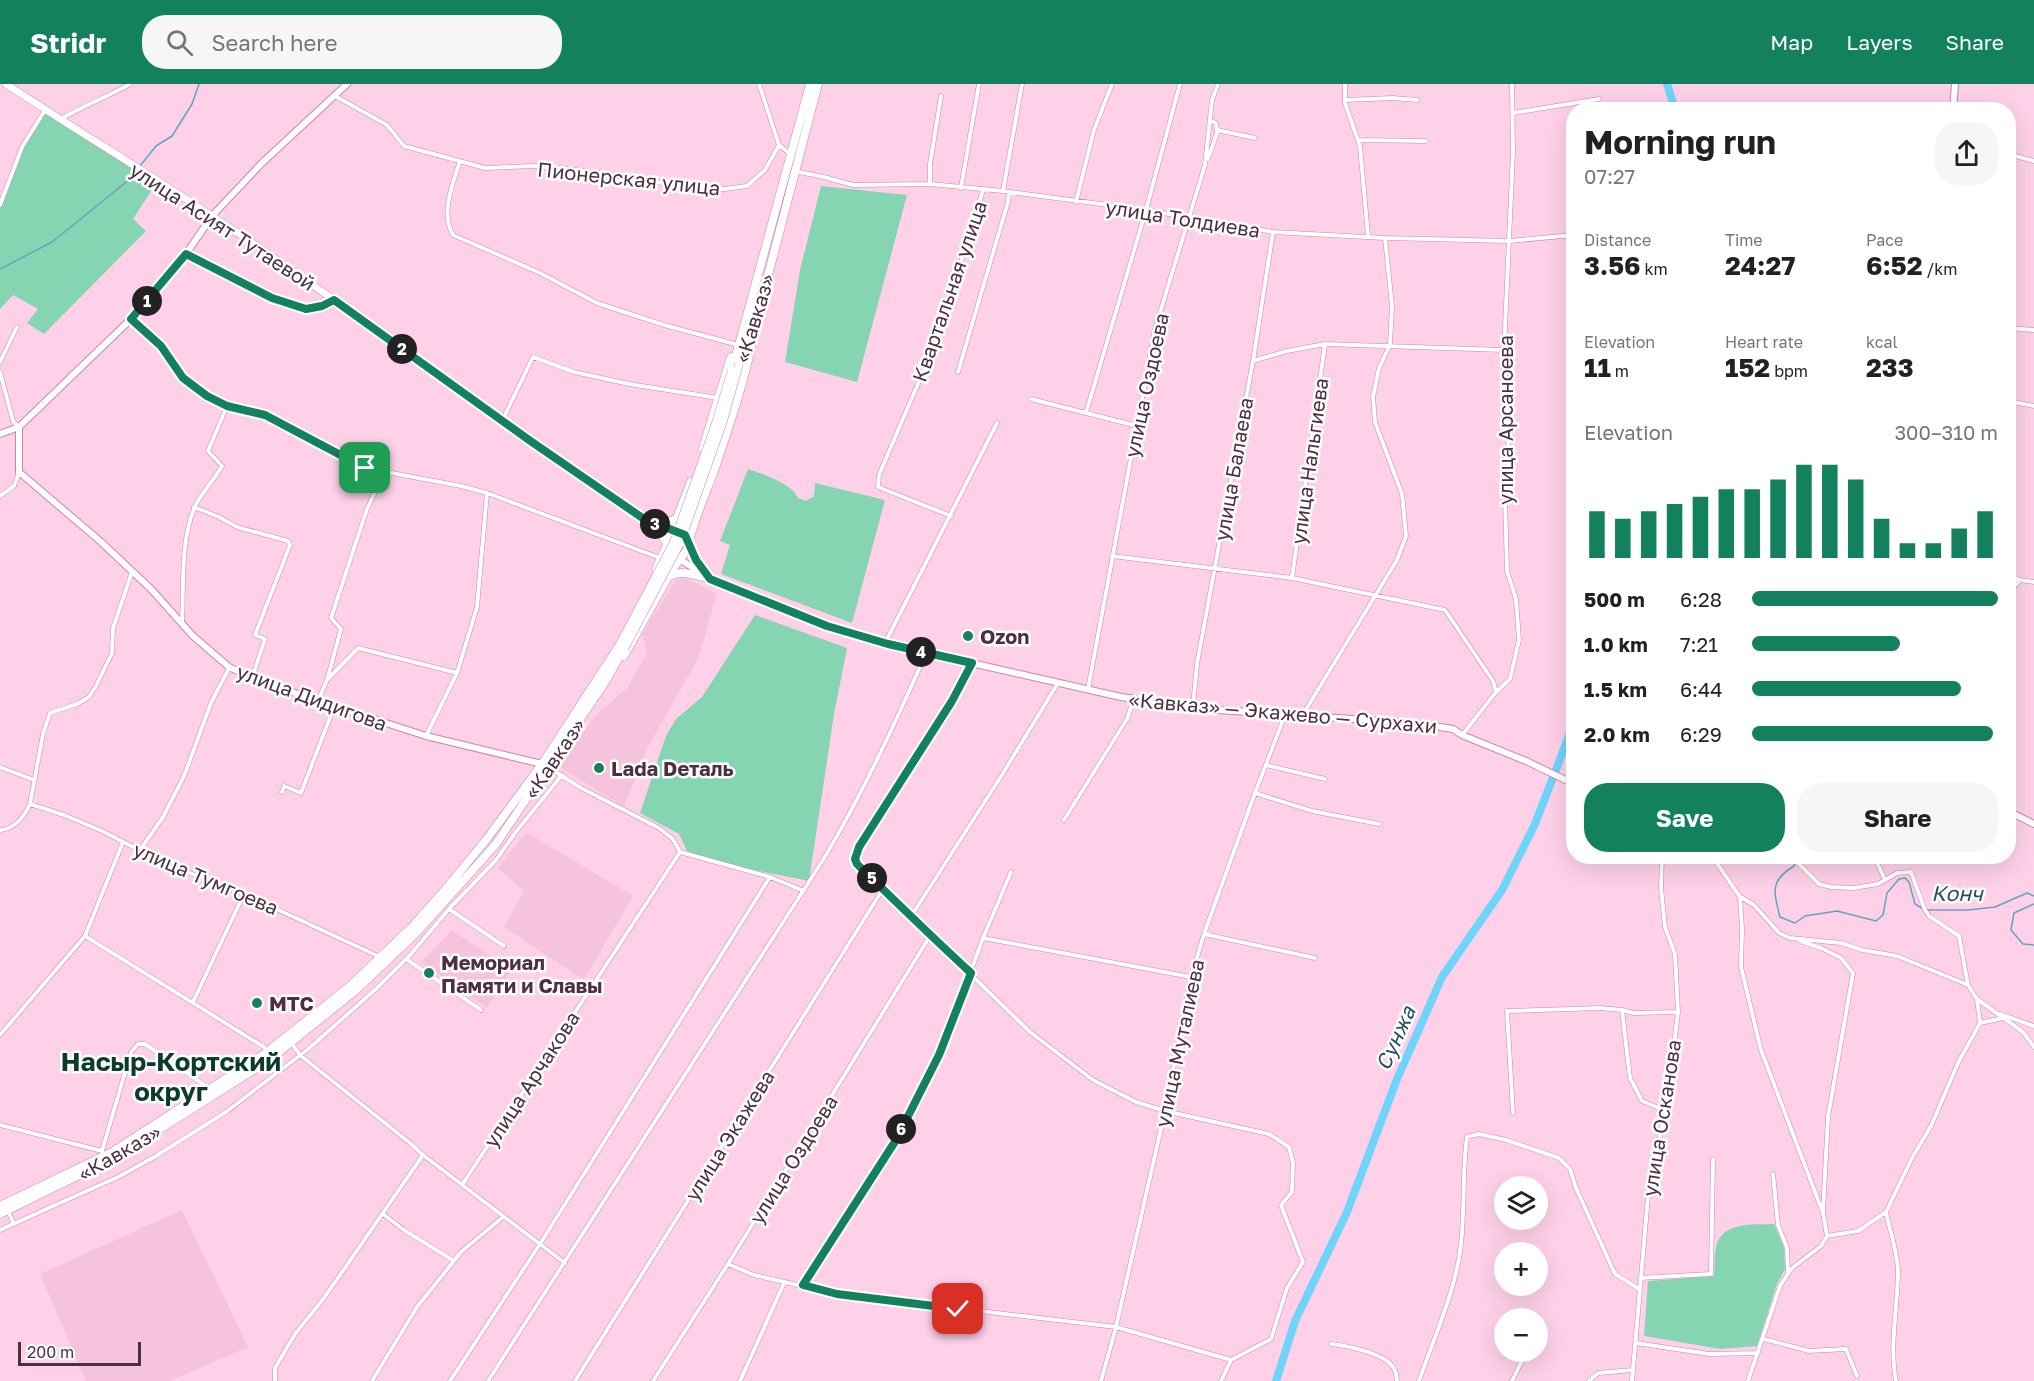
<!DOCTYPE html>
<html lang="en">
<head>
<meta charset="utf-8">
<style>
	:root { --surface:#fff; --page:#f6f6f6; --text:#202124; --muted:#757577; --accent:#13815e }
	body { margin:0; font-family:"Golos Text",sans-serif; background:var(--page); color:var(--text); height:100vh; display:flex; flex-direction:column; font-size:22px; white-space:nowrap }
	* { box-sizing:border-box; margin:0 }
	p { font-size:20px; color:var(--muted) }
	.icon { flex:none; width:33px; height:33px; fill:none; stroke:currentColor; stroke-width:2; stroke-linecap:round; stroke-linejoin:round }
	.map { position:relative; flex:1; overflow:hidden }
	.sheet { position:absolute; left:1566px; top:18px; width:450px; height:762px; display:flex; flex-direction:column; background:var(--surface); border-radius:24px; box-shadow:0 6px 24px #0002 }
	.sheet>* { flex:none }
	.tools { position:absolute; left:1494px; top:1092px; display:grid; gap:12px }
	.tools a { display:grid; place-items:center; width:54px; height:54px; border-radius:50%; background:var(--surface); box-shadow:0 6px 24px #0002; font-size:30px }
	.scale { position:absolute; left:18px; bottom:15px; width:123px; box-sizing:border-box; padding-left:6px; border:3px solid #4d2f40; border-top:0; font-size:16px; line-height:21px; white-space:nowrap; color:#4d2f40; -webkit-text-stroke:4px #fff; paint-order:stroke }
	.pin { position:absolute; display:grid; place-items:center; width:51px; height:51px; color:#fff; margin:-26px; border-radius:12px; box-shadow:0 3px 9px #0006 }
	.km { position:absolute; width:30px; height:30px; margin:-15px; border-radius:50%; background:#222; color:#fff; font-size:16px; line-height:30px; text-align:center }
	.round { display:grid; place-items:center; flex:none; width:63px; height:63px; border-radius:24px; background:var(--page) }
	.summary { display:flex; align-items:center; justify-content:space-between; height:102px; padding:0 18px }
	h1 { font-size:33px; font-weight:700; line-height:45px }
	.figures { display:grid; grid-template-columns:repeat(3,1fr); gap:9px; height:102px; padding:6px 18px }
	.figures div { display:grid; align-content:center }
	.figures b { font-size:26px; font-weight:700 }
	.figures small { font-size:16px; font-weight:400 }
	.figures p { font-size:16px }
	.chart { height:168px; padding:12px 18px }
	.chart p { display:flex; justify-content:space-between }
	.chart svg { width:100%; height:108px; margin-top:6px; stroke:var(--accent); stroke-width:6 }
	.action { display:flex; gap:12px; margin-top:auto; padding:12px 18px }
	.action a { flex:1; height:69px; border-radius:24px; background:var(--accent); color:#fff; font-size:24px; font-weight:700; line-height:69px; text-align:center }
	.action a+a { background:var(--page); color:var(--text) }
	ul { padding:0 18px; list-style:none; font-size:20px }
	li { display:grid; grid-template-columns:96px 72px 1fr; align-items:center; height:45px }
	li i { height:15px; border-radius:8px; background:var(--accent) }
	header { display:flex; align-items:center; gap:36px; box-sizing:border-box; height:84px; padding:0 30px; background:var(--accent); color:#fff }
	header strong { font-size:28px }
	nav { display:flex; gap:33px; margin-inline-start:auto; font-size:21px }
	.search { width:420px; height:54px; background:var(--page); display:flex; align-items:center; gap:15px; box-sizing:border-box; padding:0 21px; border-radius:24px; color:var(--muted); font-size:22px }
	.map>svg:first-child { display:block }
</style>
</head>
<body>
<header>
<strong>Stridr</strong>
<div class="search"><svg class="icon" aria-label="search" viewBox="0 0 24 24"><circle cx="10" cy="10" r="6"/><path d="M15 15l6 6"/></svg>Search here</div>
<nav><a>Map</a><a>Layers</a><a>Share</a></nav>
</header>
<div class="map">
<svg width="2034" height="1297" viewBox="0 0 2034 1297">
	<rect width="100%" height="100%" fill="#fed1e9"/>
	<path fill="#f5c3de" d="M684,493L717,510L698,575L648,663L624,723L558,682L596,631L627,604L647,569L642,550L676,496Z
		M526,748L633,812L584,896L504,843L524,807L498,784Z
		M452,846L512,886L487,924L421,878Z
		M182,1126L248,1263L170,1297H86L40,1190Z"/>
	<path fill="#85d5b3" d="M45,25L157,98L133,135L146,147L44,250L27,239L38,225L13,211L0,225V121L22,63Z
		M821,102L907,111L857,298L785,278L800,186Z
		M748,385C762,390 792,399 798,414L806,417L814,412L815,399L885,416L852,539L721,490L730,461L720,457Z
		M755,531L847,564L834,630L809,797L690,773L679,750L640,729L666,652L676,635L702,613Z
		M1774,1140L1784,1163L1785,1185L1777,1200L1757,1262L1720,1265L1644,1252L1648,1197L1714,1192C1715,1183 1714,1172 1716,1163C1722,1137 1754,1141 1774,1140Z"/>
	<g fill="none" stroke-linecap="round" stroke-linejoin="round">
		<path stroke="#64a2c2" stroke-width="1.5" d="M140,82L156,62L172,52L192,20L199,0
			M0,185L52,158L130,95L137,86
			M1796,772L1794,782C1769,797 1774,808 1780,833L1795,839L1805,832L1837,827L1876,837L1883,831L1887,809L1899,795L1905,794L1909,798L1915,820L1925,826H1968L1995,823L2027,809L2034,812
			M2034,820L2014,829L2011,846L2023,860L2034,861"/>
		<path stroke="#6ed4fa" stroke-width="8" d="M1667,0L1675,26
			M1276,1297L1295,1237L1347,1128L1397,995L1442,893L1502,806L1535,740L1574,639"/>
		<g stroke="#cb85ad" stroke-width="5">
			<path id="street" d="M759,0L779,61L790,70
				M1345,0V19L1360,62L1368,152
				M335,12L387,41L404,62L485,84L535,82L587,87L700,105H724L747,102L765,86L779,61
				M1345,16L1393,14L1417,16
				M1513,29L1599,15
				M61,35C83,22 107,13 130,0
				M1217,46L1255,54
				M1358,56L1426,57
				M2008,70L2034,77
				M1208,75L1217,49L1216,39L1211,37
				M460,77C453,99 440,129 453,151L540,189L597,219L664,241L735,260
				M794,87L824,93L853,101L930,100L1003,107L1146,126L1273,148L1385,154L1509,157L1574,151
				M930,100V80L941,12
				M961,104L979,0
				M1003,107L1022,0
				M1076,118L1094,46L1112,0
				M0,121L22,63L45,26
				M186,170L272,214L306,225L322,222L333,216
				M131,235L161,262L183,294L207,312L227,322L265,331L365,384L461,402L487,409L660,474
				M2008,244L2034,246
				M1253,277L1287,267L1325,260L1504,266
				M0,278L17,243
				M0,288L13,337L18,343
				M958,288L1008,118L1009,108
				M1031,315L1137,342
				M2008,317L2034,322
				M1086,329L1146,126L1180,0
				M503,335L533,273L574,288L629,300L718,314
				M0,412L14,402L19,389
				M194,423L219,433L237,443L288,457L290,461L255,551L265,555L252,594
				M951,432L878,403L879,391L938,253L983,106
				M1112,472L1292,494L1445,526L1493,597L1496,608
				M2008,492L2020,496L2034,498
				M1292,494L1325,260
				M2008,510L2020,496
				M182,539C184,502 180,460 194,425C200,409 214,397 222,382L208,367L227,322
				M885,559L997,339
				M972,580L952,617L859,763L855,775L857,780L1030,948L1093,996L1136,1018L1165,1027L1269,1050L1289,1063L1293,1079L1292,1108L1281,1121L1303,1178L1287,1204L1271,1255L1231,1276
				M327,596L358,564L457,589
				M1088,605L1155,245L1205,81L1212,16L1218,0
				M318,617L327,596L341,545L331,534L367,425L384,389
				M1193,622L1197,580L1253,277L1273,148
				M1302,632L1397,476L1406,452L1402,410L1375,338L1373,313L1379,284L1390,261L1392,222L1385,154
				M1463,650L1496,608L1510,595L1519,556L1516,515L1507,487L1505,414L1509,373L1504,266L1513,68L1512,0
				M426,652L457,589L477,523L487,409
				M1266,681L1325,695
				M0,683L34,696
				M548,683L581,704L659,744L673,755L680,768L770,793L804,807
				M282,708L284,702L301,709L334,623
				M1255,709L1312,727L1379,740
				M30,720L64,731L102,747L164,779L244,810L380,873
				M1064,736L1127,635L1134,615
				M0,746C15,745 24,733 30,720L43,650L50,629L77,620L89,613L96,602L112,569L113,544L132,488
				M140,766L163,733L184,692L211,619L229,584
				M1712,772L1740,813L1742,845L1741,883L1761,966L1823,1129L1827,1152
				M1874,772L1885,796
				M1799,780L1819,800L1831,803L1854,804L1878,800L1897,789L1911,788L1925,826L1929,832L1959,852L1968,901
				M1741,813L1754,821L1779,849L1790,854L1841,859L1862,866L1897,872L1968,901L1977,915L2023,948L2034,963
				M449,825L504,862
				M912,831L1000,694L1058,599
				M1204,850L1315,874
				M85,852L264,963L267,967
				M983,854L1011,788
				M1800,857L1821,864L1841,874L1853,889L1828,1033L1823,1128
				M406,875L481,926
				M193,918L244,810
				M1622,926L1630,994L1642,1017L1666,1027
				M2000,930L2034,942
				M1980,939L2003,934
				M0,951L85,852L123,758
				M291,958L300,971L410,1059L423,1071L565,1179
				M1513,1029L1507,927L1600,924L1622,926L1633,929L1678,928
				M0,1041L102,1067
				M102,1067L131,968L138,960H145L210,1005
				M1773,1090L1778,1141L1787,1164L1788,1189
				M462,1101L680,768
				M8,1127L14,1140
				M383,1130L404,1146L454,1177
				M0,1146L118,1093L156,1072L226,1028L307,966L376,905L411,870L449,825L496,776L515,749L562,691
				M1827,1152L1858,1147L1886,1128
				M728,1180L754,1191L837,1210L1116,1243L1231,1276L1221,1297
				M1640,1194L1711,1190L1713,1075
				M803,1201L896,1056L940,971L983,854L1191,893
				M1764,1255L1809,1267L1846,1265L1857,1292
				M1636,1259L1709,1270L1758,1269
				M1331,1260C1348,1262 1390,1270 1395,1287C1397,1290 1396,1294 1397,1297
				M275,1297V1284L295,1250L324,1214L423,1071
				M372,1297L417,1223L461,1168L503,1133
				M450,1297L540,1160L770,793
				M488,1297L823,776C863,709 895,640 926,569
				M575,1297L883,805
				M653,1297L728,1180L930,852
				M740,1297L784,1199
				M1101,1297L1116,1243L1165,1027L1191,893L1204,850L1255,709L1285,631
				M1419,1297C1434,1253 1456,1207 1461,1160C1465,1124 1462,1089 1467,1053L1479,1050L1506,1056L1559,1074L1570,1085L1576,1104L1615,1190L1639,1205
				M1512,1297L1526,1268
				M1589,1297L1598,1289L1633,1286
				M1632,1297L1649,1101L1666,1025L1678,928L1675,870L1665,843L1661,804L1662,772
				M1748,1297L1780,1202L1791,1185L1821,1162L1827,1152
				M1896,1297C1889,1260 1898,1223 1898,1186C1897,1167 1890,1147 1886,1128L1913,1072L1931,1042L1958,979L1980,939L1977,915"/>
		</g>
		<g stroke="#cb85ad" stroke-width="8">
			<path id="secondary" d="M1953,26L1955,0
				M19,343V388L100,457L151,505L193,552L229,583L252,594L318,617L426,652L542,680
				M0,350L19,343L131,235L186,170L212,132L262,79L347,0
				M689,457L693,471L706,490
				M678,474L710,495L827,542L888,560L1121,613L1218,626L1414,639L1453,645L1462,651L1526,677L1574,700
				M2008,727L2034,740"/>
		</g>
		<g stroke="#cb85ad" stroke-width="8">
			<path id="primary" d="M6,0C90,55 176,106 258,163C388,252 514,346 644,435L658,446L667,461"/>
		</g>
		<g stroke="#cb85ad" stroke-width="9">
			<path id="highway" d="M734,279L810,0
				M739,280L770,184L818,0
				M703,364L731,273
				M644,435C656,439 664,441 676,435
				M669,454L691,398
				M689,457C695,433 705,411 714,387C729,342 746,294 754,247
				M656,485L667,461
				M668,493C682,485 695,491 710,495
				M624,572L672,486L686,467
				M0,1122L112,1068L267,968L350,902L412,843L444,807L486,756L542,680L619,562
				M0,1130L116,1073L269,976L355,907L417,848L496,760L605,598L624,565"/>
		</g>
		<use href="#street" stroke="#fff" stroke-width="4"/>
		<use href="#secondary" stroke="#fff" stroke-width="6"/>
		<use href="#primary" stroke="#fff" stroke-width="7"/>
		<use href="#highway" stroke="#fff" stroke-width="8"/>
		<g stroke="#cb85ad" stroke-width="9" stroke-linecap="butt">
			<path id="highway-bridge" d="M619,562L674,458L716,339L732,286
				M624,565L680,459L723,337L739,280"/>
		</g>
		<use href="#highway-bridge" stroke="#fff" stroke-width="8"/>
	</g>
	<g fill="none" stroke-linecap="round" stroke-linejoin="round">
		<g stroke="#fff" stroke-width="12">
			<path id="route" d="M365,384L265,331L227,322L207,312L183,294L161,262L131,235L186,170L272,214L306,225L322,222L334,216L529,356L644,435L685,451L696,476L710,495L827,542L888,560L972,579L952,617L859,763L855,775L857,780C895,817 932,853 971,889L939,971L896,1056L803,1201L837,1210L958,1225"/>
		</g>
		<use href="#route" stroke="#13815e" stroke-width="8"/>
	</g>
	<g fill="#13815e" stroke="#fff" stroke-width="2">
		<circle cx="968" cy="552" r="6"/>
		<circle cx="599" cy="684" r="6"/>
		<circle cx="429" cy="889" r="6"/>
		<circle cx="257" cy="919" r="6"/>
	</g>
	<g text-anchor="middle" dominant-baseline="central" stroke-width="5" stroke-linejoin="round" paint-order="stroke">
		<g font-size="20" fill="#4d2f40" stroke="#fff">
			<text transform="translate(629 94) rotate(6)">Пионерская улица</text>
			<text transform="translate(1183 134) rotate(9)">улица Толдиева</text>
			<text transform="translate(223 142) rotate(33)">улица Асият Тутаевой</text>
			<text transform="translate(949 207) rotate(-71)">Квартальная улица</text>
			<text transform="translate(754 234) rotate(-73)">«Кавказ»</text>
			<text transform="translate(1146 301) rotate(-78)">улица Оздоева</text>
			<text transform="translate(1505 336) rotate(-90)">улица Арсаноева</text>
			<text transform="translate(1309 377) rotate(-82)">улица Нальгиева</text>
			<text transform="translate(1233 385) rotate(-80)">улица Балаева</text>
			<text transform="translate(312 613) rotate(20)">улица Дидигова</text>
			<text transform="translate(1283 628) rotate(5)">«Кавказ» — Экажево — Сурхахи</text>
			<text transform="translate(554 674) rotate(-56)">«Кавказ»</text>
			<text transform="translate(206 794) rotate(23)">улица Тумгоева</text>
			<text transform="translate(1179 959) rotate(-78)">улица Муталиева</text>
			<text transform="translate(531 995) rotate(-57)">улица Арчакова</text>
			<text transform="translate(1661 1034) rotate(-81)">улица Осканова</text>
			<text transform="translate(729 1051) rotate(-58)">улица Экажева</text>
			<text transform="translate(119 1068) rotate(-30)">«Кавказ»</text>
			<text transform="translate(793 1075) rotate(-58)">улица Оздоева</text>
		</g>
		<g font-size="20" font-weight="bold" fill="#4d2f40" stroke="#fff" text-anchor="start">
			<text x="980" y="552">Ozon</text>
			<text x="611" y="684">Lada Dеталь</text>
			<text x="441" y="878">Мемориал<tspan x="441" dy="23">Памяти и Славы</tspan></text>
			<text x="269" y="919">МТС</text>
		</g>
		<g font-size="21" font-style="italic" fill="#245061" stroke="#fff">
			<text x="1957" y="809">Конч</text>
			<text transform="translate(1395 954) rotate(-66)">Сунжа</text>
		</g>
		<g font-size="26" font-weight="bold" fill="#0b3c2b" stroke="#fff">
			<text x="171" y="977">Насыр-Кортский<tspan x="171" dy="30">округ</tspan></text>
		</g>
	</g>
</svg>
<div class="tools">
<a><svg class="icon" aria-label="layers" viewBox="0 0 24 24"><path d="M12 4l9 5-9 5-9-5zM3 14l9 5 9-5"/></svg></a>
<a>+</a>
<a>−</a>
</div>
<div class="scale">200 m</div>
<div class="pin" style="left:365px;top:384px;background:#1e9e55"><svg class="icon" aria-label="arrive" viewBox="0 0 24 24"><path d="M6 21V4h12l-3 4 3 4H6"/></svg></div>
<div class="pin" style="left:958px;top:1225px;background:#d93025"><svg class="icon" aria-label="check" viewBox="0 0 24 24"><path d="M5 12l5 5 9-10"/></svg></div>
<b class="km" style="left:147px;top:217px">1</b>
<b class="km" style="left:402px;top:265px">2</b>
<b class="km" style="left:655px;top:440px">3</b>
<b class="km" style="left:921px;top:568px">4</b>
<b class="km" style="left:872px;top:794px">5</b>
<b class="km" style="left:901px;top:1045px">6</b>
<section class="sheet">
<div class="summary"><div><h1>Morning run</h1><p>07:27</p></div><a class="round"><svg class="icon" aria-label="share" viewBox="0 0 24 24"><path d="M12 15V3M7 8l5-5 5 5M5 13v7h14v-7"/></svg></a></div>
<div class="figures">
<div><p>Distance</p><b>3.56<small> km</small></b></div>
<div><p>Time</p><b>24:27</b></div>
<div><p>Pace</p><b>6:52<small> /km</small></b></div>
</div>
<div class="figures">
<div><p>Elevation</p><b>11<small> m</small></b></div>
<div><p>Heart rate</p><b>152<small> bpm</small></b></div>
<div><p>kcal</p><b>233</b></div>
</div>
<div class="chart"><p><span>Elevation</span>300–310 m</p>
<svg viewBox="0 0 160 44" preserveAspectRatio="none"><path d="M5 44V25M15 44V28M25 44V25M35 44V22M45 44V19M55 44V16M65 44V16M75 44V12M85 44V6M95 44V6M105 44V12M115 44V28M125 44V38M135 44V38M145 44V32M155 44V25"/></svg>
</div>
<ul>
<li><b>500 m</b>6:28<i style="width:100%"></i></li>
<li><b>1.0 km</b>7:21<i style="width:60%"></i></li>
<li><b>1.5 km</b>6:44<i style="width:85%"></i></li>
<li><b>2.0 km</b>6:29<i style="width:98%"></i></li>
</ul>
<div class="action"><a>Save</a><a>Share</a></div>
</section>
</div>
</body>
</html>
